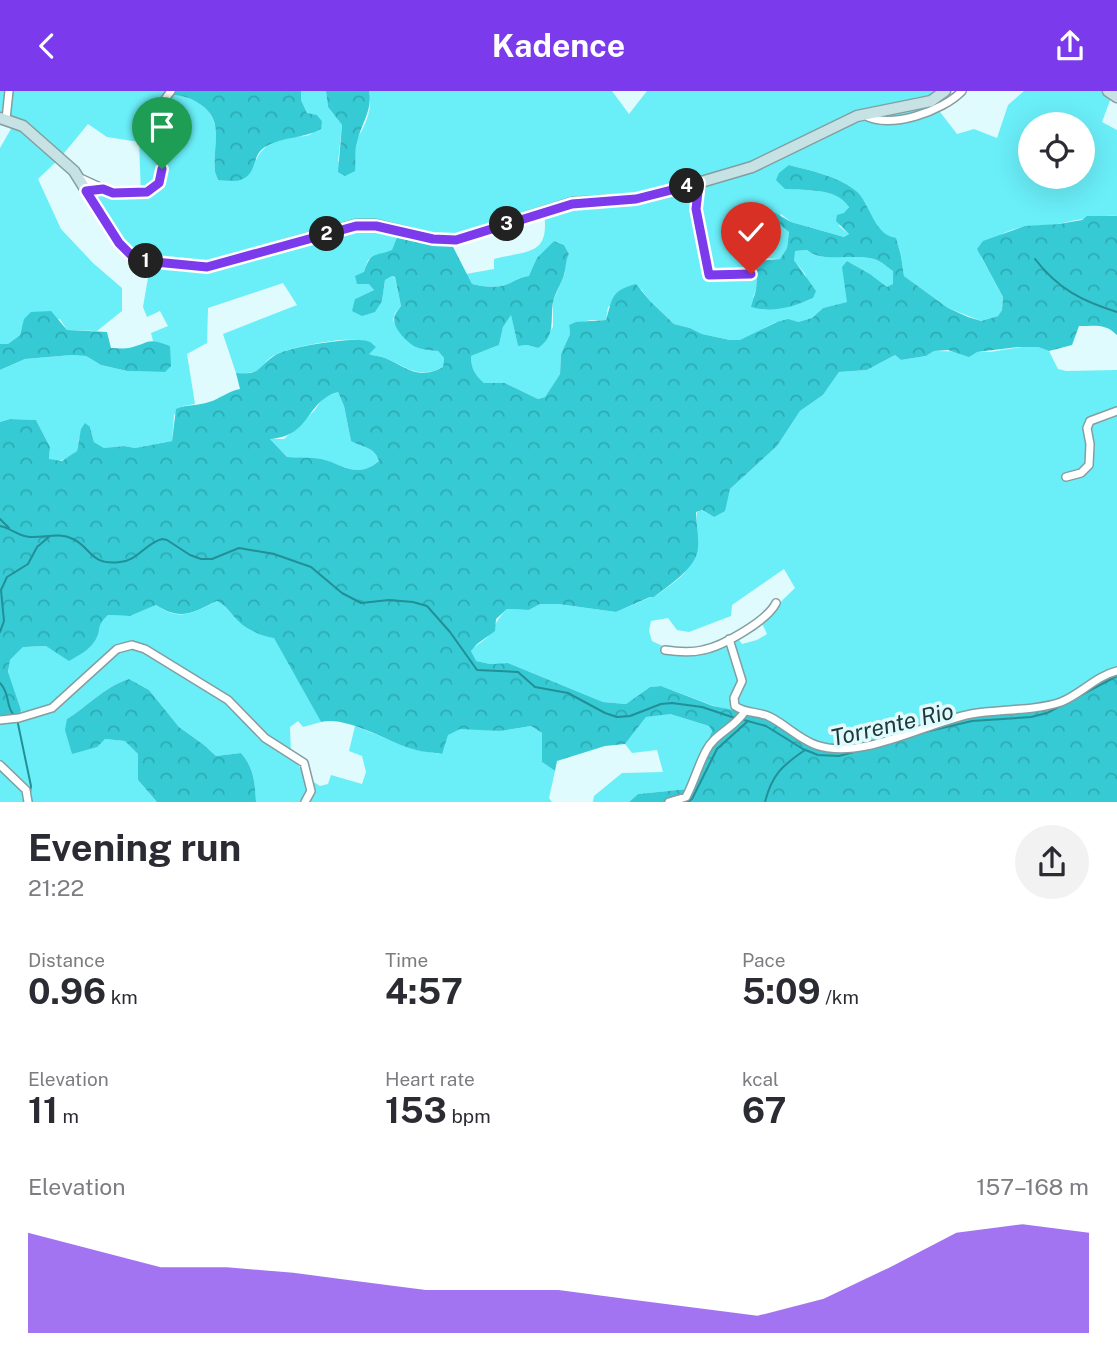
<!DOCTYPE html>
<html lang="en">
<head>
<meta charset="utf-8">
<style>
	:root { --surface:#fff; --page:#f2f2f3; --text:#2b2b33; --muted:#7c7c81; --accent:#7c3aed }
	body { margin:0; font-family:"Public Sans",sans-serif; background:var(--page); color:var(--text); height:100vh; display:flex; flex-direction:column; font-size:26px; white-space:nowrap }
	* { box-sizing:border-box; margin:0 }
	p { font-size:23px; color:var(--muted) }
	.icon { flex:none; width:38px; height:38px; fill:none; stroke:currentColor; stroke-width:2; stroke-linecap:round; stroke-linejoin:round }
	.map { position:relative; height:711px; overflow:hidden }
	.side { display:flex; flex-direction:column; background:var(--surface); flex:1 }
	.side>* { flex:none }
	.tools { position:absolute; left:1018px; top:21px; display:grid; gap:14px }
	.tools a { display:grid; place-items:center; width:77px; height:77px; border-radius:50%; background:var(--surface); box-shadow:0 7px 28px #0002; font-size:35px }
	.pin { position:absolute; display:grid; place-items:center; width:60px; height:60px; color:#fff; margin:-72px -30px; border-radius:50% 50% 50% 0; rotate:-45deg; box-shadow:0 0 7px #0007 }
	.pin .icon { rotate:45deg }
	.km { position:absolute; width:35px; height:35px; margin:-18px; border-radius:50%; background:#222; color:#fff; font-size:19px; line-height:35px; text-align:center }
	.round { display:grid; place-items:center; flex:none; width:74px; height:74px; border-radius:37px; background:var(--page) }
	.headline { display:flex; align-items:center; justify-content:space-between; height:119px; padding:0 28px }
	h1 { font-size:38px; font-weight:700; line-height:52px }
	.figures { display:grid; grid-template-columns:repeat(3,1fr); gap:10px; height:119px; padding:7px 28px }
	.figures div { display:grid; align-content:center }
	.figures b { font-size:35px; font-weight:700 }
	.figures small { font-size:19px; font-weight:400 }
	.figures p { font-size:19px }
	.chart { height:196px; padding:14px 28px }
	.chart p { display:flex; justify-content:space-between }
	.chart svg { width:100%; height:126px; margin-top:7px; fill:var(--accent); opacity:.7 }
	header { display:flex; justify-content:space-between; align-items:center; height:91px; padding:0 28px; background:var(--accent); color:#fff; font-size:32px; font-weight:700 }
	.map>svg:first-child { display:block }
</style>
</head>
<body>
<header><svg class="icon" aria-label="back" viewBox="0 0 24 24"><path d="M15 5l-7 7 7 7"/></svg>Kadence<svg class="icon" aria-label="share" viewBox="0 0 24 24"><path d="M12 15V3M7 8l5-5 5 5M5 13v7h14v-7"/></svg></header>
<div class="map">
<svg width="1117" height="711" viewBox="0 0 1117 711">
	<defs>
		<pattern id="forest-crowns" width="20" height="18" patternUnits="userSpaceOnUse" patternTransform="scale(1.75)"><rect width="20" height="18" fill="#35cad4"/><path d="M2 6a3 3 0 1 1 6 0M12 15a3 3 0 1 1 6 0" fill="none" stroke="#2dacb5"/></pattern>
	</defs>
	<rect width="100%" height="100%" fill="#e0fbfd"/>
	<path fill="#6aeef8" fill-rule="evenodd" d="M0,0H164C172,5 182,4 191,8C228,26 212,49 215,81L218,89L257,68C261,56 276,49 288,46C296,44 304,47 311,43C316,40 319,34 322,30L318,25L307,22L301,9V0H326L328,16L342,34L338,71C355,53 375,27 369,0H612L629,23L647,0H940L930,8L957,43L974,38L997,47L1008,14L1024,0H1108L1112,4L1102,31L1117,39V125C1095,124 1079,129 1058,133C1038,136 1017,133 999,145C992,150 987,160 981,166L1003,206L1002,219L998,225L981,230L948,217L904,185L901,165L896,148C872,143 870,110 855,99C835,84 811,80 789,74L785,98C806,100 836,96 849,115L839,135L849,143L844,146L791,131L781,123L776,131L789,141L787,157L780,168L763,167L751,180L757,184L756,199L753,206C779,215 786,220 813,207L805,183L794,169V160L807,159C823,173 852,162 874,168C881,170 887,176 893,180V193L888,197L870,183L847,170L845,190L848,211L823,217L812,227L798,231H776L741,249H730L702,243L690,237L674,233L650,210L641,198L608,216L606,229H591L569,234L570,243L561,263L560,283L545,306L538,308L505,292H484C474,284 471,278 471,265L499,254L503,236L511,223L518,255L527,254L538,257L553,236V210L565,182V171L569,163L564,154L554,150L529,185C518,186 512,193 501,195C492,197 481,195 472,193L466,183L494,178V168C529,159 550,165 544,121L449,148L396,150L392,160L368,169L364,181L374,199L355,208L382,210L385,189L392,185L395,187L401,215L395,222L393,229L400,242L418,257L438,260L444,267L443,276C417,289 408,276 385,267C380,265 374,265 369,263L373,253C354,242 297,255 277,263C258,271 268,284 236,282L223,243L297,214L283,192L208,217L207,252L187,263L195,313L183,315L174,324L172,350L135,357L124,355L104,357L94,351L90,336L79,347L77,360C68,367 61,373 49,368L50,356L36,329L10,328L0,331V279L25,268L72,264L86,265L101,274L127,280L165,281L170,255L153,250L151,242L168,235L160,220L147,226L143,216L151,169L136,166L89,105L91,95L141,103L139,51L107,46L88,33L60,67L38,88L61,138L93,172L122,197V220L97,240L67,239L60,228L22,236L20,244L8,253H0V57L15,31L0,27ZM1031,33H1083V86H1031Z
		M1028,255L1038,256L1049,260L1058,278L1066,280L1117,279V579L1059,611L864,653L825,658L766,628L714,615L661,595L650,596L626,613L603,611L508,572L490,573L475,570L471,560C476,553 485,550 489,544C495,534 498,527 507,518L529,519L540,513H558L616,521L651,506H654C661,501 680,488 684,482C693,471 696,435 697,421L701,419L714,426L726,410L730,398L777,355L800,320L823,304L839,281L867,279L895,264L901,269L926,265L934,260L990,261ZM784,478L795,497L761,530L767,543L757,549L742,553L737,546C703,556 686,568 652,550L649,540L651,530L668,527L677,539L689,541L731,525L732,514Z
		M338,301L344,315L351,350C363,357 374,355 379,370C357,388 348,375 326,370C314,367 300,367 287,366L270,348H284L314,320L323,307Z
		M217,510C228,516 230,522 238,530C247,539 262,545 274,546L321,631L303,636L298,630L290,636L291,663L306,686L320,695L328,693L331,684L362,693L366,681L362,665L349,660L355,635L412,658L441,663L448,643L460,637L500,640L531,635L542,642V671L555,680L549,707L552,711H256C255,692 254,677 241,662L216,665L204,654L179,636L149,599L129,588C104,596 88,615 67,628L72,663L105,648L126,650L138,663V689L157,711H0V629L21,619L8,582L10,569L23,556L46,555L58,561L97,546L98,533L108,524L130,525L156,514C181,531 192,522 217,510Z
		M662,623H670L709,635L712,640L688,698L638,703L629,711H593L594,705L622,682L663,681L657,659L632,662L625,653L646,626Z"/>
	<path fill="url(#forest-crowns)" fill-rule="evenodd" d="M164,0H301V9L307,22L317,24L322,30L321,38C303,48 283,45 265,56C251,64 258,84 240,89C234,91 225,89 218,89L215,81C212,48 228,26 191,8C182,4 172,5 164,0Z
		M326,0H369C373,19 361,33 357,51C354,59 356,71 355,80L345,85L338,81L342,34L328,16Z
		M789,74C811,80 835,84 855,99C870,110 873,144 896,147L901,165L904,185L948,217L968,226L981,230L998,225L1002,219L1003,206L977,158L983,150L1025,135L1059,133L1082,129L1087,125H1117V244C1106,232 1093,235 1079,235L1072,254L1049,260L1038,256H1018L977,261L969,266L948,259L934,260L926,265L901,269L895,264L867,279L839,281L823,304L800,320L777,355L730,398L725,420L714,426L702,419L696,421C696,433 699,445 698,456C698,476 668,495 654,506H650L616,521L558,513H540L529,519L507,518L496,528L495,540L477,553L471,560L476,570L490,573L508,572L603,611L626,613L650,596L661,595L713,615L753,623L782,633L793,642L841,660L978,624L1047,616L1117,579V711H629L638,703L688,698L712,640L709,635L670,623L646,626L625,653L605,655L557,670L555,680L542,671V642L531,635L500,640L460,638L448,644L442,663C431,661 420,661 409,657C385,649 346,625 321,631L274,547C262,545 247,539 238,530C230,522 228,516 217,510C192,522 181,530 156,514L130,525L108,524C95,536 102,537 96,548C90,559 79,564 69,570L46,555L23,556L10,569L8,581L21,619L16,631L0,629V331L10,328L36,329L50,356L49,368L62,370L77,360L81,338L85,332L90,336L94,351L104,357L124,355L135,357L172,350L176,318C187,313 198,315 209,311C220,308 228,300 240,298L236,282C262,284 256,277 274,265C287,256 351,246 367,250C372,251 372,253 376,256L369,263C374,265 380,265 385,267C407,276 417,290 443,276L444,267L438,260C431,259 422,259 416,256C407,252 390,235 395,224C396,221 399,218 401,215L395,186L392,185L385,189L382,210L375,221L362,225L352,220L355,208L374,199L369,193H357L355,185L364,181C371,160 374,166 392,159L400,139L449,148L472,193C481,195 491,197 501,195C512,193 518,186 529,185L537,167L554,150L564,154L569,163C565,170 566,177 564,184C561,193 555,202 553,211C550,230 556,245 538,257L527,254L518,255L511,224L503,236L499,254L471,265C471,278 475,284 484,292H505L538,308L545,306L560,283L561,263L570,243L569,234L576,231L606,229C613,207 610,200 636,193L650,210L674,233L690,237L702,243L730,249H740L777,231L788,228L798,231L812,227L823,217L847,211L842,176L847,170L870,183L887,196L893,193V180C887,176 881,170 874,168C852,162 823,173 807,159L795,160L794,169L816,200L813,207C794,216 772,222 751,216L756,199L757,185L751,180L754,170L780,168L787,157L789,141L776,131L772,120L791,131L844,146L849,143L836,130L837,124L844,122L849,116C836,96 806,100 785,98L776,89L779,82ZM338,301L344,315L351,350C363,357 374,355 379,370C356,389 344,373 321,368C310,366 298,367 287,366L270,348C312,345 305,310 338,301Z
		M51,220L67,239L107,241L111,257C117,257 124,258 129,257C151,252 145,246 170,255L171,275L165,281L127,280L101,274L86,265L72,264L25,268L0,279V253H8L20,244L24,228L31,221Z
		M129,588L149,599L179,636L204,654L216,665L241,662C254,677 255,692 256,711H157L138,689V663L125,650L105,648L97,656L72,663L65,639L67,628C88,615 104,596 129,588Z"/>
	<g fill="none" stroke-linecap="round" stroke-linejoin="round">
		<path stroke="#238f96" stroke-width="2" d="M1035,168C1058,198 1082,210 1117,221
			M0,428L9,437
			M0,435C11,437 19,446 30,446C45,447 59,441 73,448C91,456 90,475 120,471C137,470 146,452 162,448L167,449L190,464L201,468H212L239,457L274,463L311,476L342,502L361,512L389,509L413,511L427,515L450,541L477,579L518,581L535,596L568,602L605,622L617,626L630,625L661,613L672,612L702,616L735,627
			M0,541L4,530L1,499L7,486L28,473L37,456L50,445
			M0,592C11,604 5,615 14,624
			M17,628L31,695L30,701
			M744,629L766,635L803,658L818,664L839,665L865,658
			M921,642L972,630L1031,626L1047,622L1117,585
			M688,711L692,708L717,658L748,630
			M765,711C772,683 783,674 805,659"/>
		<g stroke="#849ea0" stroke-width="10">
			<path id="street" d="M864,24C890,39 943,20 962,0
				M6,28L9,0
				M78,86L113,102L147,101L154,98L159,92L163,60V42L158,30L160,15L171,0
				M699,92L696,118L709,184L751,183
				M1066,386L1081,382L1089,374L1090,353L1087,337L1090,330L1117,320
				M729,548L742,590L734,607L735,615C746,623 758,620 770,626C786,634 799,648 816,654C862,670 925,632 971,623C999,618 1035,620 1061,611C1081,603 1096,585 1117,580
				M665,559C678,561 690,562 703,559C723,555 767,530 776,512
				M0,629L19,627L52,617L117,558L132,554L145,558L228,609L265,647L304,672L311,700L305,711
				M0,674L26,699L28,711
				M669,711L686,706C694,691 698,675 706,660C714,643 735,637 745,620"/>
		</g>
		<g stroke="#849ea0" stroke-width="13">
			<path id="secondary" d="M1108,0L1117,6
				M0,27L23,35L74,80L119,152L131,164L145,170L207,176L356,134H376L433,148L456,149L572,112L636,108L674,99L752,76L857,25L931,10L945,0"/>
		</g>
		<use href="#street" stroke="#fff" stroke-width="7"/>
		<use href="#secondary" stroke="#c6e2e5" stroke-width="10"/>
	</g>
	<g fill="none" stroke-linecap="round" stroke-linejoin="round">
		<g stroke="#fff" stroke-width="14">
			<path id="route" d="M162,78L159,92L147,101L113,102L103,98L86,100L119,152L131,164L145,170L207,176L356,135H376L433,148L456,149L572,113L636,108L699,92L696,118L709,184L751,183"/>
		</g>
		<use href="#route" stroke="#7c3aed" stroke-width="9"/>
	</g>
	<g text-anchor="middle" dominant-baseline="central" stroke-width="7" stroke-linejoin="round" paint-order="stroke">
		<g font-size="23" font-style="italic" fill="#21393b" stroke="#e0fbfd">
			<text transform="translate(892 633) rotate(-13)">Torrente Rio</text>
		</g>
	</g>
</svg>
<div class="tools">
<a><svg class="icon" aria-label="locate" viewBox="0 0 24 24"><circle cx="12" cy="12" r="6"/><path d="M12 2v4M12 18v4M2 12h4M18 12h4"/></svg></a>
</div>
<div class="pin" style="left:162px;top:78px;background:#1e9e55"><svg class="icon" aria-label="arrive" viewBox="0 0 24 24"><path d="M6 21V4h12l-3 4 3 4H6"/></svg></div>
<div class="pin" style="left:751px;top:183px;background:#d93025"><svg class="icon" aria-label="check" viewBox="0 0 24 24"><path d="M5 12l5 5 9-10"/></svg></div>
<b class="km" style="left:146px;top:170px">1</b>
<b class="km" style="left:327px;top:143px">2</b>
<b class="km" style="left:507px;top:133px">3</b>
<b class="km" style="left:687px;top:95px">4</b>
</div>
<section class="side">
<div class="headline"><div><h1>Evening run</h1><p>21:22</p></div><a class="round"><svg class="icon" aria-label="share" viewBox="0 0 24 24"><path d="M12 15V3M7 8l5-5 5 5M5 13v7h14v-7"/></svg></a></div>
<div class="figures">
<div><p>Distance</p><b>0.96<small> km</small></b></div>
<div><p>Time</p><b>4:57</b></div>
<div><p>Pace</p><b>5:09<small> /km</small></b></div>
</div>
<div class="figures">
<div><p>Elevation</p><b>11<small> m</small></b></div>
<div><p>Heart rate</p><b>153<small> bpm</small></b></div>
<div><p>kcal</p><b>67</b></div>
</div>
<div class="chart"><p><span>Elevation</span>157–168 m</p>
<svg viewBox="0 0 160 44" preserveAspectRatio="none"><path d="M0 44V9L10 15L20 21L30 21L40 23L50 26L60 29L70 29L80 29L90 32L100 35L110 38L120 32L130 21L140 9L150 6L160 9V44z"/></svg>
</div>
</section>
</body>
</html>
